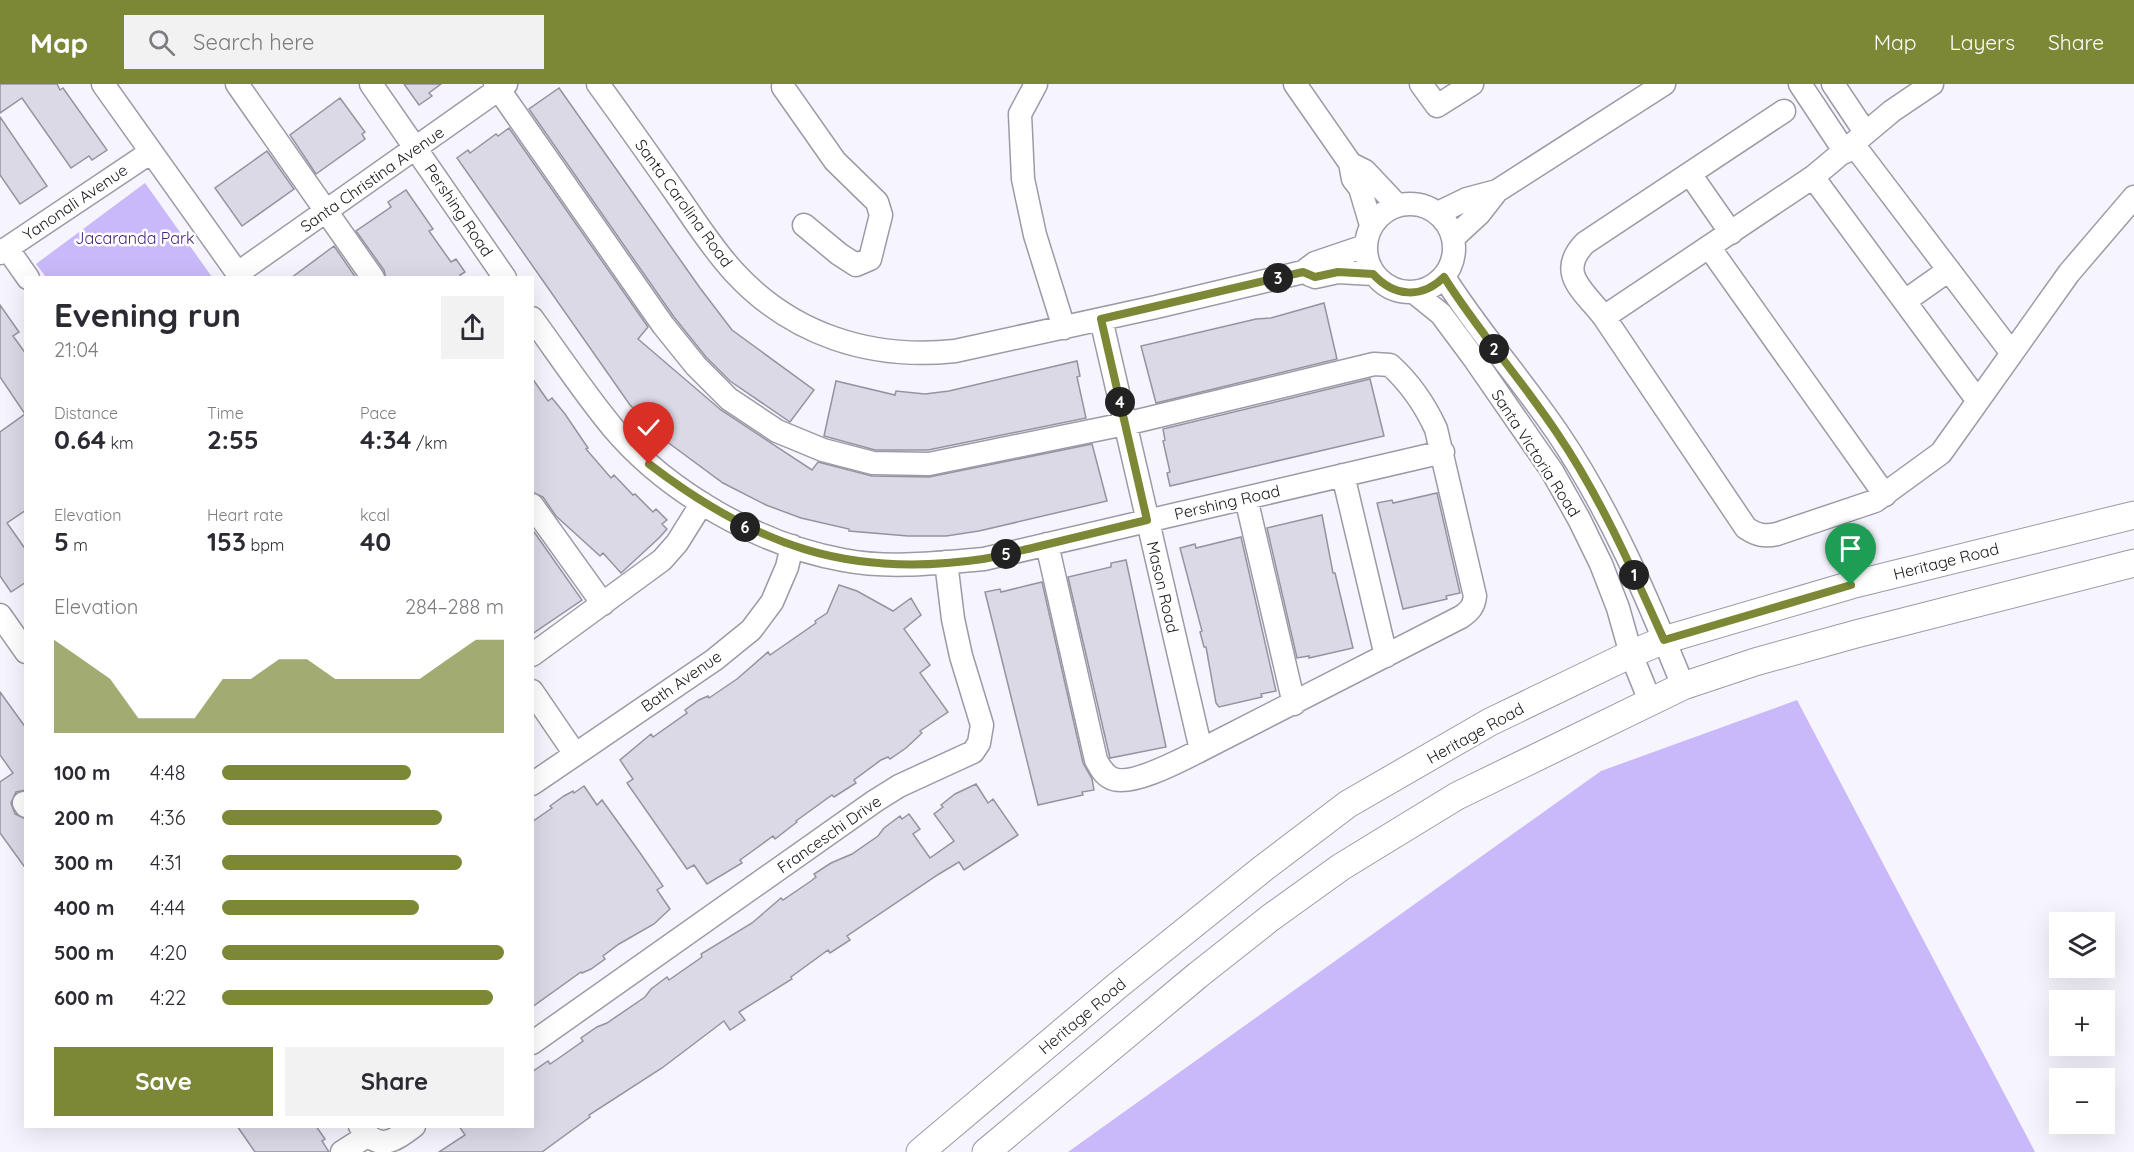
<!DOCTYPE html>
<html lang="en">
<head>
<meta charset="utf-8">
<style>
	:root { --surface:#fff; --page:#f2f2f3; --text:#2b2b33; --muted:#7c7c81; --accent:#7c8836 }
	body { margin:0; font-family:Quicksand,sans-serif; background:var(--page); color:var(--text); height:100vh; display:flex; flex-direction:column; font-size:22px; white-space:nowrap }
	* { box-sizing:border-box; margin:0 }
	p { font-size:20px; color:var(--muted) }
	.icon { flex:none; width:33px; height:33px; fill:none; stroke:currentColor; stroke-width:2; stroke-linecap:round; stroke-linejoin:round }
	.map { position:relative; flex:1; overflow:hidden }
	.sheet { position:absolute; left:24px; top:192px; width:510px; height:852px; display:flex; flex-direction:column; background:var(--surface); border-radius:0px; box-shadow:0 6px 24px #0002 }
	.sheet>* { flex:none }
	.tools { position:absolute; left:2049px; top:828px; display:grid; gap:12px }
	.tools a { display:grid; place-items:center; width:66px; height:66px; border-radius:0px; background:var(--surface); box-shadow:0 6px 24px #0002; font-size:30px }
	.pin { position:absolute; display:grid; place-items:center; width:51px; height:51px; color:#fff; margin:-62px -26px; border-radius:50% 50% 50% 0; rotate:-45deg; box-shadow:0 0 6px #0007 }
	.pin .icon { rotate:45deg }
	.km { position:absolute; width:30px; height:30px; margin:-15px; border-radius:50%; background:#222; color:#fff; font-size:16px; line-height:30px; text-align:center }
	.round { display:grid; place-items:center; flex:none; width:63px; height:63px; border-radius:0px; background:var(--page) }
	.headline { display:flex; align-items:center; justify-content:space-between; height:102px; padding:0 30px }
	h1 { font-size:33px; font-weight:700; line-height:45px }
	.stats { display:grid; grid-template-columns:repeat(3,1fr); gap:9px; height:102px; padding:6px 30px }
	.stats div { display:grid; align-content:center }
	.stats b { font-size:26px; font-weight:700 }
	.stats small { font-size:16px; font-weight:400 }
	.stats p { font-size:16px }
	.chart { height:168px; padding:12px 30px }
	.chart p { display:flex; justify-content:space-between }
	.chart svg { width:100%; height:108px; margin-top:6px; fill:var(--accent); opacity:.7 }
	.action { display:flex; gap:12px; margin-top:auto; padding:12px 30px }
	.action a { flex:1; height:69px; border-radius:0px; background:var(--accent); color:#fff; font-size:24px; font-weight:700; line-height:69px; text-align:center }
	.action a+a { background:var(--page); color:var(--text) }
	ul { padding:0 30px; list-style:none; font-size:20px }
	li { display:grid; grid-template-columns:96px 72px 1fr; align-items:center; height:45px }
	li i { height:15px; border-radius:8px; background:var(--accent) }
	header { display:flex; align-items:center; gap:36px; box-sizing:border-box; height:84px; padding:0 30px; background:var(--accent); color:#fff }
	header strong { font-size:28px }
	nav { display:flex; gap:33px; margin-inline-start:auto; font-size:21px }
	.search { width:420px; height:54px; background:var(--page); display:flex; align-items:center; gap:15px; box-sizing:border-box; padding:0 21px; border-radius:0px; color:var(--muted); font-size:22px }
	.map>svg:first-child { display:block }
</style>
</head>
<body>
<header>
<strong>Map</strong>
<div class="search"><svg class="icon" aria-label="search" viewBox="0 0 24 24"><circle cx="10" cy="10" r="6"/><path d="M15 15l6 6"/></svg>Search here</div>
<nav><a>Map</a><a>Layers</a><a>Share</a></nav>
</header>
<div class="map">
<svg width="2134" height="1068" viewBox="0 0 2134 1068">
	<rect width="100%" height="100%" fill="#f6f4fd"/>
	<path fill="#cab9fa" d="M145,99L212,193H46L36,180Z
		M1797,616L2035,1068H1068L1601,687Z"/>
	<path fill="#dcd9e7" stroke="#9693a0" stroke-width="1.5" d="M0,0H57L60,6L63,4L107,66L92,76L89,72L71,84L22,14L0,29Z
		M404,0H441L429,9L432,12L419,21Z
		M559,4L700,204L732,246L814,306L790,338L730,297L706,273L674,233L529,25Z
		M340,14L365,48L362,50L365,55L316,90L290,51Z
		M0,33L47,102L20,120L0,91Z
		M509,44L648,243L638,255L721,326L812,386L818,378L872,392L929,393L1092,360L1107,417L979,447L946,452H908L849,447V445L801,434L766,421L723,399L666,357L630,321L457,74L468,66L470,69L496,50L498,52Z
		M267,67L294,105L242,142L215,104Z
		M406,106L433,145L429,147L451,178L456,175L465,188L460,191L462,194H386L384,186L356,147L391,123L388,118Z
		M334,162L356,194H291Z
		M1324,219L1337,275L1156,319L1141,262L1256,235L1271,234Z
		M0,221L19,248L13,252L26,270V426L7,439L26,466V498L11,508L0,492V348L25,330L0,293Z
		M1077,277L1080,292L1077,293L1086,334L928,366H875L824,352L836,297L895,311L896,307L925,310L949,307Z
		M532,294L548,317L552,314L565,330L588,364L586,365L611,394L614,391L633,411L635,410L653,428L656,425L667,436L662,440L667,445L660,453L621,489L603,469L600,472L556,432L543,413L532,408Z
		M1370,295L1384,352L1170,402L1167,389L1170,388L1163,357L1165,356L1163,345Z
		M1437,409L1460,509L1446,512L1447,515L1403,525L1377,419L1392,416L1393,419Z
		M1322,431L1333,489H1335L1353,564L1309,574V572L1297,574L1267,444Z
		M532,445L582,516L532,550Z
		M1241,453L1276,607L1261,610L1262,613L1219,623L1216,619L1206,563H1204L1200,548L1202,547L1180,464L1195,460L1196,464Z
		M1126,476L1166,663L1110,674L1068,493L1111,483V479Z
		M1042,498L1083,679L1092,695L1094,706L1082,708L1083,711L1038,721L985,508L1000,505L1001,508Z
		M839,501L857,507L893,527L911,514L921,531L904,545L930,581L920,589L948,628L920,647L922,649L906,664L890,675L888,673L881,676L854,696L856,699L834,713L832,711L796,737L797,738L775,755L773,752L747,771L740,776L742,779L707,800L694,781L687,785L627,699L633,695L620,676L651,650L653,653L687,629L685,626L699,616L708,612L709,614L737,595L768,568L770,571L816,539L815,537L827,529Z
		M0,608L26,644V706L16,708L11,719L15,730L26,735V785L0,749V698L13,689L0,671Z
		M976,700L988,719L993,715L1018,751L964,786L959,778L939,790L847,852L850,856L830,869L828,866L791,893L792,895L739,928L745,936L730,946L724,937L662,984L589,1031L590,1033L542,1068H439L465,1051L459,1042H532V988L548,977L550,980L559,974L583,957L581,954L597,943L607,939L645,913L651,905L667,893L669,896L702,873L701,870L752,839L781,814L783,816L811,797L816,793L814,790L831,779L852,770L878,752L884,744L900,732L902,735L909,730L920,745L913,750L930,774L954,757L934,730L943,723L941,721L955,710Z
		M584,702L597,721L602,716L638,766L663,802L657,806L670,825L654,840L619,860L603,872L605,875L591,885L582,889L581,888L532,923V738L552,724L550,722L564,712L573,707L574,709Z
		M237,1042H316L325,1055L322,1057L329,1068H255Z"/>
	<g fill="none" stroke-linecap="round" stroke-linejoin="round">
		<g stroke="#9d9aa7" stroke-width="25">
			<path id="minor" d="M103,0L241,194
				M237,0L373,194
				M371,0L505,194
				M495,0L663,241L696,282L729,315L777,347L823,366L873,379L929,380L1125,340L1374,280L1390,281C1410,299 1425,321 1436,345L1475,512C1474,522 1470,527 1461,533L1201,666C1183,675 1130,704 1111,694C1103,690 1100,683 1096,676L1047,460
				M598,0C625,37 651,74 677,111C695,137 712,164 734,188C792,251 871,276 955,267L1156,223L1303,188L1315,179L1365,162
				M1036,0L1020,30L1023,95L1035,151L1064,244
				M1295,0L1350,79L1353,95L1360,104L1371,141
				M1421,0L1437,22L1472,0
				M1800,0L1845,68
				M1833,0L1865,48
				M1932,0L1892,27L1813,93L1604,233L1746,444C1757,451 1764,453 1777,450L1875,417L1941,369L2069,189L2134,113
				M783,3L835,77L877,118L881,131L870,175L856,181L839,170L804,141
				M1853,60L2011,268
				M1351,80L1365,87L1397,121
				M1690,90L1731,149
				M1813,93L1978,317
				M1366 164a44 44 0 1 1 88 0a44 44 0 1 1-88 0Z
				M1438,129L1467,115L1497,107
				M1453,154L1479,130L1497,107L1664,0
				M1709,163L1885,411
				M7,164L28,194
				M0,169L151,68
				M238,189L506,0
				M1310,191L1315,193L1338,188L1373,190
				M1444,193C1478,247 1521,295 1557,348C1610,426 1648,515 1683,602
				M1415,209L1441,230L1473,273L1552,387L1579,435L1601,480L1618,524L1631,570L1650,617
				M1905,217L1949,186
				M1604,233C1583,206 1556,189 1585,159L1784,27
				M532,234C559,271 584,309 613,344C668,409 760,461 843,476C889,485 938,479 984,475L1443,368
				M1101,235L1201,666
				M1343,391L1386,572
				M1246,414L1294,620
				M532,421L603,520
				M0,531L26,568
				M532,571L662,476L677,459L702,419
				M532,607L575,670
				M532,700L714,576L751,546L772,518L787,483L792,462
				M24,719L26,722
				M532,959L875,717L899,702L973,668L979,659L982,641L961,572L953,535L946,478
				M360,1042C378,1068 393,1058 414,1042
				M342,1068L367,1052"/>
		</g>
		<g stroke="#9d9aa7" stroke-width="29">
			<path id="major" d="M920,1068L1117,902L1261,786L1348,720L1490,638L1631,570L1664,556L1851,501L2134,431
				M986,1068L1198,891L1270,834L1341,783L1457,712L1683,602L1755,578L1856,550L2134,479"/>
		</g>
		<use href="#minor" stroke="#fff" stroke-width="22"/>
		<use href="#major" stroke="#fff" stroke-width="27"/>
	</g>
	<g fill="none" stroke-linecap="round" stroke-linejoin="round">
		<g stroke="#fff" stroke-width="12">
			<path id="route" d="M649,380C755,461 848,495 983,475C1001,472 1019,467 1036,463C1073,454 1110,445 1147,436L1101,235L1303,188L1315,193L1338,188L1373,190C1394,213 1422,215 1444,193C1478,247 1521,295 1557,349C1601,414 1632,485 1664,556L1851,501"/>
		</g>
		<use href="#route" stroke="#7c8836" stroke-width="8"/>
	</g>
	<g text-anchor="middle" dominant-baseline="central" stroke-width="5" stroke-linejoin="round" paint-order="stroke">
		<g font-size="16" fill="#18171c" stroke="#fff">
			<text transform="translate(372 95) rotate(-35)">Santa Christina Avenue</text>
			<text transform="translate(75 118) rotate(-34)">Yanonali Avenue</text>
			<text transform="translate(684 119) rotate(54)">Santa Carolina Road</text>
			<text transform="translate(459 126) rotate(56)">Pershing Road</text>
			<text transform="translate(1536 369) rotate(57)">Santa Victoria Road</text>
			<text transform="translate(1227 418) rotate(-13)">Pershing Road</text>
			<text transform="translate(1946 477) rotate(-14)">Heritage Road</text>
			<text transform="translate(1163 503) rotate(77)">Mason Road</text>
			<text transform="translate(681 597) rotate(-35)">Bath Avenue</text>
			<text transform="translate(1475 649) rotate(-29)">Heritage Road</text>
			<text transform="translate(829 750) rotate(-35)">Franceschi Drive</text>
			<text transform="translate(1082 932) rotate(-40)">Heritage Road</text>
		</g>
		<g font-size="16" fill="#441f7b" stroke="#fff">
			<text x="135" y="154">Jacaranda Park</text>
		</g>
	</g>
</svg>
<div class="tools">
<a><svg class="icon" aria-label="layers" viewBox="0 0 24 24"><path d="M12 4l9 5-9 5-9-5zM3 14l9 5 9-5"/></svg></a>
<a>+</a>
<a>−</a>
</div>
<div class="pin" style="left:1851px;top:501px;background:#1e9e55"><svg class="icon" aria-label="arrive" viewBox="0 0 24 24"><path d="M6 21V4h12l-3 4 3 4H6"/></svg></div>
<div class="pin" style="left:649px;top:380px;background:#d93025"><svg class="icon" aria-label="check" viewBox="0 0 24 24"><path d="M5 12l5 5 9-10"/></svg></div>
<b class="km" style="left:1634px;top:491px">1</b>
<b class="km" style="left:1494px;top:265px">2</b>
<b class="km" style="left:1278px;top:194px">3</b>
<b class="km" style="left:1120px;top:318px">4</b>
<b class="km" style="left:1006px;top:470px">5</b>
<b class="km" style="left:745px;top:443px">6</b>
<section class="sheet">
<div class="headline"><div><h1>Evening run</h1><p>21:04</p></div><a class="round"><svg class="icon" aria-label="share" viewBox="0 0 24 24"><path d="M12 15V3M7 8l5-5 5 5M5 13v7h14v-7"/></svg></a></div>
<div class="stats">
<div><p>Distance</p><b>0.64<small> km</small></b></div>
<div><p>Time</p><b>2:55</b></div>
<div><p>Pace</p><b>4:34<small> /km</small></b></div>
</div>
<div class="stats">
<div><p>Elevation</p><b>5<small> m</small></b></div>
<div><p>Heart rate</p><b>153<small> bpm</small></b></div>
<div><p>kcal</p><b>40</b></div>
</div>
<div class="chart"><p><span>Elevation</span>284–288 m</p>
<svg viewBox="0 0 160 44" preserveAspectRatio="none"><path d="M0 44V6L10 14L20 22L30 38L40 38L50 38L60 22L70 22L80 14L90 14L100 22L110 22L120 22L130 22L140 14L150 6L160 6V44z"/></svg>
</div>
<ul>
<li><b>100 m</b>4:48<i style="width:67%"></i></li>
<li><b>200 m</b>4:36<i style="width:78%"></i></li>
<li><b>300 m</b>4:31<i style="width:85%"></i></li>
<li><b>400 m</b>4:44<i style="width:70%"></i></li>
<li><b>500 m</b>4:20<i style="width:100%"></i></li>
<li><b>600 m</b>4:22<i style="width:96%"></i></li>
</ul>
<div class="action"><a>Save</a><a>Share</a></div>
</section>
</div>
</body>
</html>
